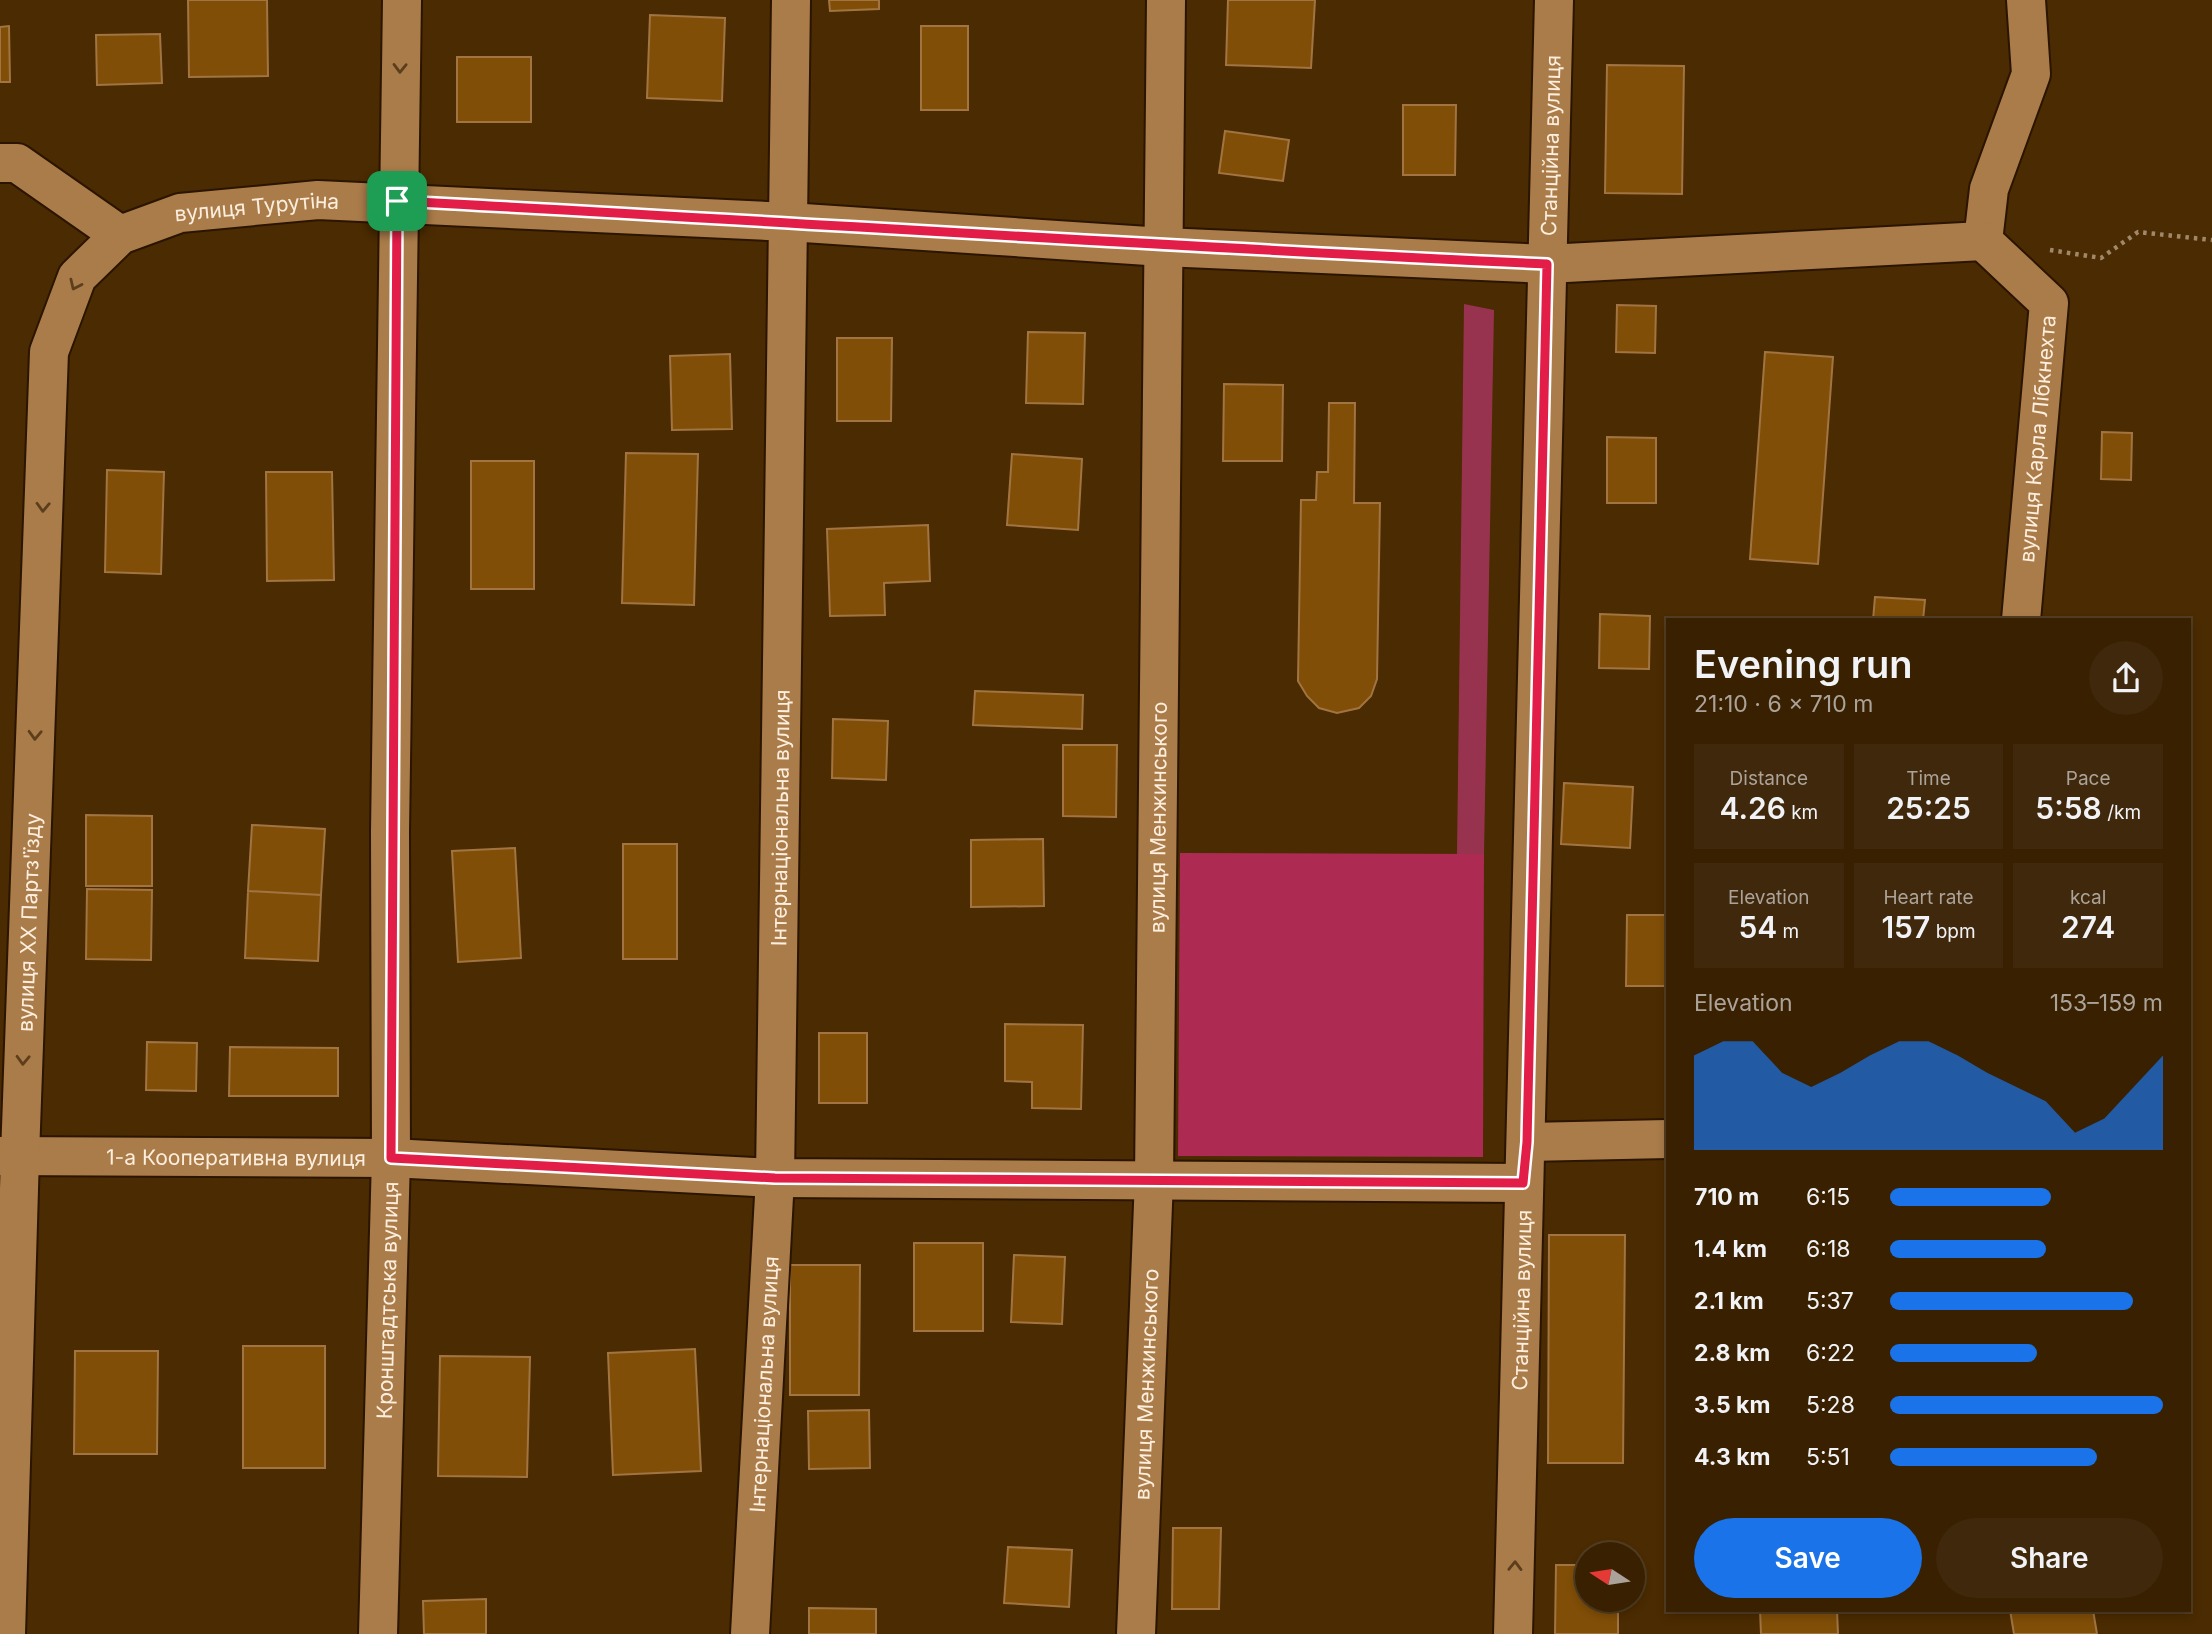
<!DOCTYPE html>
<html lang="en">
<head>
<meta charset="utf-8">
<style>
	:root { --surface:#382001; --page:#3f280b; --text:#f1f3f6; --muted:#aba399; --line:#523e23; --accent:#1a73e8 }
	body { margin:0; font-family:Inter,sans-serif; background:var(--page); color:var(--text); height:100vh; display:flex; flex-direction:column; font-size:26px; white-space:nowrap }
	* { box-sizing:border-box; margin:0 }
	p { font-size:23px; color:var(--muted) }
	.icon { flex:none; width:38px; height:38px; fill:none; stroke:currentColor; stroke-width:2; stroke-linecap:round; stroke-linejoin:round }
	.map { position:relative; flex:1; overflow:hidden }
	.drawer { position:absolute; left:1666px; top:618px; width:525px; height:994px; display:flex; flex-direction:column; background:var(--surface); border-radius:0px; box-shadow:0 4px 10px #0003,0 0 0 2px var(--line) }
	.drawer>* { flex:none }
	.needle { width:46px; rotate:282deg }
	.buttons { position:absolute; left:1575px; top:1542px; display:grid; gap:14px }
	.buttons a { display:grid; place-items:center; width:70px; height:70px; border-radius:50%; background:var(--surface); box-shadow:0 4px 10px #0003,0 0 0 2px var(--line); font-size:35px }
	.pin { position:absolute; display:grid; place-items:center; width:60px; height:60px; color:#fff; margin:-30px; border-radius:14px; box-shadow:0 4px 10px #0006 }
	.round { display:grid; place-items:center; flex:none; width:74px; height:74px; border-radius:37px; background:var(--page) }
	.headline { display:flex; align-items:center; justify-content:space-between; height:119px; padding:0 28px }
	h1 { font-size:38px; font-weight:600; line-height:52px }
	.stats { display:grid; grid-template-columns:repeat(3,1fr); gap:10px; height:119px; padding:7px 28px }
	.stats div { display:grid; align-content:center; border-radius:0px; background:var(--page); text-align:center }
	.stats b { font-size:30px; font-weight:600 }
	.stats small { font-size:19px; font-weight:400 }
	.stats p { font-size:19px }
	.chart { height:196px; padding:14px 28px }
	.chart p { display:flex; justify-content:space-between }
	.chart svg { width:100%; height:126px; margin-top:7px; fill:var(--accent); opacity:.7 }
	.button { display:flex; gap:14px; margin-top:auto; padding:14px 28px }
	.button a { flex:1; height:80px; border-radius:42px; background:var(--accent); color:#fff; font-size:28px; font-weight:600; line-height:80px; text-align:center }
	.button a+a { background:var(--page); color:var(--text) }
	ul { padding:0 28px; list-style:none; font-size:23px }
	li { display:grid; grid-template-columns:112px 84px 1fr; align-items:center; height:52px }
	li i { height:18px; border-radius:9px; background:var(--accent) }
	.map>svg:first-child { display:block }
</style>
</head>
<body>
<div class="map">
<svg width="2212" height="1634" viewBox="0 0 2212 1634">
	<rect width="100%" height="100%" fill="#4b2b01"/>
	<path fill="#97334e" d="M1464,304L1494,310L1484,854H1457Z"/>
	<path fill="#ad2a53" d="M1180,853L1484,854L1483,1157L1178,1156Z"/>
	<path fill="#804e07" stroke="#a17442" stroke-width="2" d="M188,0H267L268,76L189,77Z
		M829,0H879V9L830,11Z
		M1228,0H1315L1311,68L1226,65Z
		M650,15L725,18L722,101L647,98Z
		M9,26L10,82H0V27Z
		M921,26H968V110H921Z
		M160,34L162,83L97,85L96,35Z
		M457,57H531V122H457Z
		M1607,65L1684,66L1682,194L1605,193Z
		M1403,105H1456L1455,175H1403Z
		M1225,131L1289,140L1283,181L1219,173Z
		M1617,305L1656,306L1655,353L1616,352Z
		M1028,332L1085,333L1083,404L1026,403Z
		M837,338H892L891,421H837Z
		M1765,352L1833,357L1818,564L1750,559Z
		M730,354L732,429L672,430L670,356Z
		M1224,384L1283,385L1282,461H1223Z
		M1329,403H1355L1354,503H1380L1377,679L1371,696L1359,708L1337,713L1319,708L1307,696L1298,681L1301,500H1316L1317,472H1328Z
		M2102,432L2132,433L2131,480L2101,479Z
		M1607,437L1656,438V503H1607Z
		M626,453L698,454L694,605L622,603Z
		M1012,454L1082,459L1078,530L1007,525Z
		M471,461H534V589H471Z
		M107,470L164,472L161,574L105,572Z
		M266,472H332L334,580L267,581Z
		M928,525L930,581L884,583L885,615L830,616L827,529Z
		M1875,597L1925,600L1923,620H1873Z
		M1600,614L1650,616L1649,669L1599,668Z
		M975,691L1083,695L1082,729L973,725Z
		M833,719L888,721L886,780L832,778Z
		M1063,745H1117L1116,817L1063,816Z
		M1564,783L1633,787L1630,848L1561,844Z
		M86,815L152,816V886H86Z
		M252,825L325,829L321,895L248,891Z
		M1043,839L1044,906L971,907V840Z
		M623,844H677V959H623Z
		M515,848L521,958L458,962L452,851Z
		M87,889L152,890L151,960L86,959Z
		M248,891L321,895L318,961L245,958Z
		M1627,915H1668V986H1626Z
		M1005,1024L1083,1025L1081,1109L1032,1108V1082L1005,1081Z
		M819,1033H867V1103H819Z
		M147,1042L197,1043L196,1091L146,1090Z
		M230,1047L338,1048V1096H229Z
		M1549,1235H1625L1623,1463H1548Z
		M914,1243H983V1331H914Z
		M1014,1255L1065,1257L1062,1324L1011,1322Z
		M790,1265H860L859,1395H790Z
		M243,1346H325V1468H243Z
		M695,1349L701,1471L613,1475L608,1353Z
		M75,1351H158L157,1454H74Z
		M440,1356L530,1357L527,1477L438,1476Z
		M869,1410L870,1468L809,1469L808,1411Z
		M1173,1528H1221L1219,1609H1172Z
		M1008,1547L1072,1550L1069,1607L1004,1603Z
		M1556,1565H1587V1600H1618V1634H1555Z
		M486,1599V1634H424L423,1601Z
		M809,1608L876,1609V1634H809Z
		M1760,1610H1837L1838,1634H1761Z
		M2010,1610H2093L2097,1634H2014Z"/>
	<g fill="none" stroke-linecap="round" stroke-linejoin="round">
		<g stroke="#2b1500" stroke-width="42">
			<g id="minor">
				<path d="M0,163H17L120,235"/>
				<path id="s1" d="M2021,620L2049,303L1983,241L1989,189L2031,74L2026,0"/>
				<path d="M1527,1142L1668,1139"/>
				<path id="s2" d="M0,1156L391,1158L775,1178L1523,1183"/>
				<path id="s3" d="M6,1634L20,1155L49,352L77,277L120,235L180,213L318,200L789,222L1163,247L1547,264L1983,241"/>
				<path id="s4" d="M378,1634L391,1158L390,832L402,0"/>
				<path id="s5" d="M750,1634L775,1178L791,0"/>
				<path id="s6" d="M1136,1634L1154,1179L1166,0"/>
				<path id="s7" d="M1513,1634L1554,0"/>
			</g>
		</g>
		<path stroke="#a0886a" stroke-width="4.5" stroke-dasharray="3.5 5" stroke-linecap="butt" d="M2050,250L2101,258L2138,232L2212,240"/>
		<use href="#minor" stroke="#aa7c4a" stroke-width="38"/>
	</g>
	<defs><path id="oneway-chevron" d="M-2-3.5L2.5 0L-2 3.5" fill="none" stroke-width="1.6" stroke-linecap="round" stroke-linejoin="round" transform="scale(1.75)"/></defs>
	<g stroke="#5c3e1c">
		<use href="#oneway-chevron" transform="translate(400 68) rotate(91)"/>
		<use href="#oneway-chevron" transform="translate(75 285) rotate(115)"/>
		<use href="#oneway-chevron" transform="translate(43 507) rotate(92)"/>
		<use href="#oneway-chevron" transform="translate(35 735) rotate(92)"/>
		<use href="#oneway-chevron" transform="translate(23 1060) rotate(92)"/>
		<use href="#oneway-chevron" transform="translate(1515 1566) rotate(-89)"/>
	</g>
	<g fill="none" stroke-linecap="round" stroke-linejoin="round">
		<g stroke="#fff" stroke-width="14">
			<path id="route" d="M397,201C780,221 1163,247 1547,264L1527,1142L1523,1183L775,1178L391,1158Z"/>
		</g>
		<use href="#route" stroke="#e11d48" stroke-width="9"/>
	</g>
	<g text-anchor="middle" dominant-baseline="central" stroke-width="7" stroke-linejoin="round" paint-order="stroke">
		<g font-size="21" fill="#fdeede" stroke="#3b2409">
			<text stroke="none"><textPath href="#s7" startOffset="1489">Станційна вулиця</textPath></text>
			<text stroke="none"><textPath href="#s3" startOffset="1564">вулиця Турутіна</textPath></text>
			<text stroke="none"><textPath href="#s1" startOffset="182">вулиця Карла Лібкнехта</textPath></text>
			<text stroke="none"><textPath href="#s5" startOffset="817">Інтернаціональна вулиця</textPath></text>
			<text stroke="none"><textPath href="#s6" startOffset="817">вулиця Менжинського</textPath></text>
			<text stroke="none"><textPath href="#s3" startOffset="712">вулиця XX Партз'їзду</textPath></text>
			<text stroke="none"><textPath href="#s2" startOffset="236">1-а Кооперативна вулиця</textPath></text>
			<text stroke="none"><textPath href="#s4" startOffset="334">Кронштадтська вулиця</textPath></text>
			<text stroke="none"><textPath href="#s7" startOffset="334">Станційна вулиця</textPath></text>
			<text stroke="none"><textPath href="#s5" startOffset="250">Інтернаціональна вулиця</textPath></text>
			<text stroke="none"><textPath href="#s6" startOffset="250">вулиця Менжинського</textPath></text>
		</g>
	</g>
</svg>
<div class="buttons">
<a><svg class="needle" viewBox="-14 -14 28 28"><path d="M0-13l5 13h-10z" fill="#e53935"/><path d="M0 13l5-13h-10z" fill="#aba399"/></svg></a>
</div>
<div class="pin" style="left:397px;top:201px;background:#1e9e55"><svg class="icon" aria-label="arrive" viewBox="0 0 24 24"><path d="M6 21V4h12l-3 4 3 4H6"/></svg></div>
<section class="drawer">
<div class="headline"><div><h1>Evening run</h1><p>21:10 · 6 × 710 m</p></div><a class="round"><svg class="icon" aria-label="share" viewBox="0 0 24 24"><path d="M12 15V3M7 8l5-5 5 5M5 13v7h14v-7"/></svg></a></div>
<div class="stats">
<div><p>Distance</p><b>4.26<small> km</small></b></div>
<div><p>Time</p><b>25:25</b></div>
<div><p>Pace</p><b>5:58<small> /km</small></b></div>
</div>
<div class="stats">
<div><p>Elevation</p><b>54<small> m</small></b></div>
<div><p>Heart rate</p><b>157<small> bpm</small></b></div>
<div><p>kcal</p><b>274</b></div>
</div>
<div class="chart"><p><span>Elevation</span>153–159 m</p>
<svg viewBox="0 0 160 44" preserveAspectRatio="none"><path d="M0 44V11L10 6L20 6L30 17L40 22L50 17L60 11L70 6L80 6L90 11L100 17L110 22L120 27L130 38L140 33L150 22L160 11V44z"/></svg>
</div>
<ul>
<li><b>710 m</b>6:15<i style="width:59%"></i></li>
<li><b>1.4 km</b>6:18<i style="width:57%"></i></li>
<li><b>2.1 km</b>5:37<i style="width:89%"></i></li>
<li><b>2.8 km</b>6:22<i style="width:54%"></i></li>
<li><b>3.5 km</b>5:28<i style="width:100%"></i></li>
<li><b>4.3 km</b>5:51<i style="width:76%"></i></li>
</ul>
<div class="button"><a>Save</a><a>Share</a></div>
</section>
</div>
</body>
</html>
